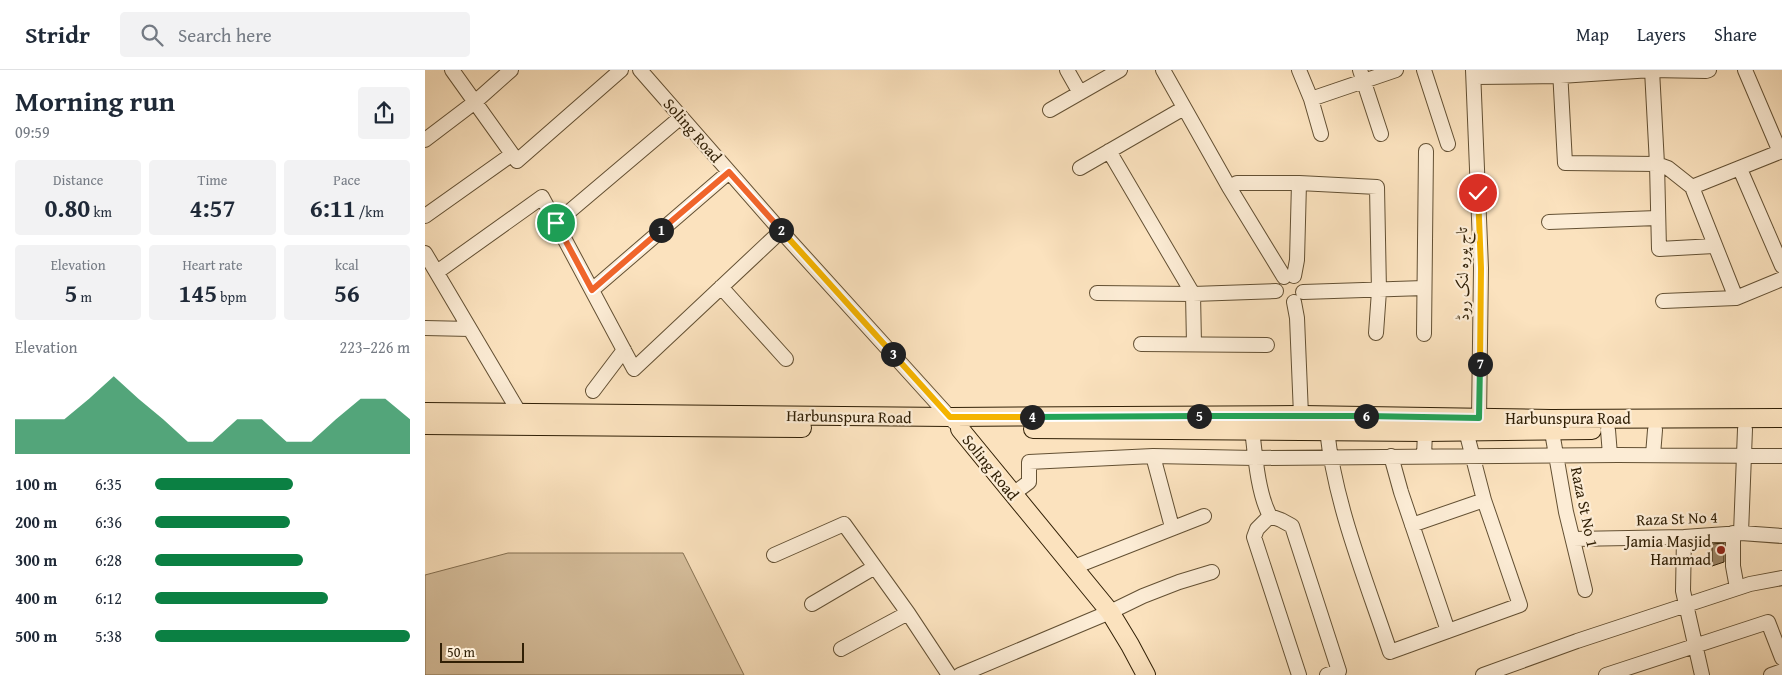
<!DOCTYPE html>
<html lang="en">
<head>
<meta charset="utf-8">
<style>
	:root { --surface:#fff; --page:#f2f2f3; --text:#1f2937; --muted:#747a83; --line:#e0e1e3; --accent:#0b8043 }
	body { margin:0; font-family:"Gentium Book Plus",Amiri,serif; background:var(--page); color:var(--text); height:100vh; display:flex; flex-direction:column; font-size:19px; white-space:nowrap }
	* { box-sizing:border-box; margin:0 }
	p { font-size:16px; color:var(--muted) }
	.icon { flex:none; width:28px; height:28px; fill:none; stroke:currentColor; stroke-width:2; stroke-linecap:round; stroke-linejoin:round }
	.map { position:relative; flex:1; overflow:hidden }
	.drawer { display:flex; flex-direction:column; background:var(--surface); width:425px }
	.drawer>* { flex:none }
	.scale { position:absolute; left:15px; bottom:12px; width:84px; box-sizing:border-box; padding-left:5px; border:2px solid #301f05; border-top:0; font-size:14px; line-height:18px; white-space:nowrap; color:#301f05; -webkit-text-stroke:4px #fcecd5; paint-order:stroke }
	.pin { position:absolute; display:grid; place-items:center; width:42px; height:42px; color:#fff; margin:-21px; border:2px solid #fff; border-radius:50%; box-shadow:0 1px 5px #0007 }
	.km { position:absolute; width:25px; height:25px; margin:-12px; border-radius:50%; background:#222; color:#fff; font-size:14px; line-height:25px; text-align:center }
	.round { display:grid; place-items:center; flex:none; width:52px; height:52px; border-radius:5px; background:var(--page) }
	.head { display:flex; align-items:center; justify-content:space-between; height:85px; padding:0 15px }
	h1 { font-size:28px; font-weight:700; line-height:38px }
	.stats { display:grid; grid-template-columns:repeat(3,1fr); gap:8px; height:85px; padding:5px 15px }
	.stats div { display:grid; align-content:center; border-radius:5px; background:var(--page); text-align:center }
	.stats b { font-size:25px; font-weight:700 }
	.stats small { font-size:14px; font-weight:400 }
	.stats p { font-size:14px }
	.chart { height:140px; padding:10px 15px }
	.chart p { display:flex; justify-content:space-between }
	.chart svg { width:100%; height:90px; margin-top:5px; fill:var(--accent); opacity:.7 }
	ul { padding:0 15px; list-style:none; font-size:16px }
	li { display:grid; grid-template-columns:80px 60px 1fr; align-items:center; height:38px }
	li i { height:12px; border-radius:6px; background:var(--accent) }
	header { display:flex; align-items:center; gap:30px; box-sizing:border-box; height:70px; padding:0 25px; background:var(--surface); border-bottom:1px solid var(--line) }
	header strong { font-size:24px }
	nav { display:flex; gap:28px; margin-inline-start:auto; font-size:18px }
	.search { width:350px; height:45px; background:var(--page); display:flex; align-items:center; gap:12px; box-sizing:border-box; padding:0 18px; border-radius:5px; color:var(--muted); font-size:19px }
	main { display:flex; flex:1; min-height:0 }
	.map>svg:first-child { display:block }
</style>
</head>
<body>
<header>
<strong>Stridr</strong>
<div class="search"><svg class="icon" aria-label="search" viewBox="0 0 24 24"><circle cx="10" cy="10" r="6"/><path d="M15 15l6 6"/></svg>Search here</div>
<nav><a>Map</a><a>Layers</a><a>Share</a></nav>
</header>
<main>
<section class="drawer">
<div class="head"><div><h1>Morning run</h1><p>09:59</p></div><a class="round"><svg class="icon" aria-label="share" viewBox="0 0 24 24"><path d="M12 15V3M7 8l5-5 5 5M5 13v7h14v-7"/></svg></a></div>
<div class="stats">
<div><p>Distance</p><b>0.80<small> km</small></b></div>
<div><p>Time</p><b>4:57</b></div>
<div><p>Pace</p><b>6:11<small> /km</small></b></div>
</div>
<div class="stats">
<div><p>Elevation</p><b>5<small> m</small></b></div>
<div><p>Heart rate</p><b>145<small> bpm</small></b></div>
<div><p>kcal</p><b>56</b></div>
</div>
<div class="chart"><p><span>Elevation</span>223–226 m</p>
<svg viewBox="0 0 160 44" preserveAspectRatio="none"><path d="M0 44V27L10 27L20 27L30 17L40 6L50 17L60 27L70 38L80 38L90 27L100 27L110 38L120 38L130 27L140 17L150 17L160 27V44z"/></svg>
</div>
<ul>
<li><b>100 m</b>6:35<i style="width:54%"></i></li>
<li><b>200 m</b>6:36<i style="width:53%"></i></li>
<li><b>300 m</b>6:28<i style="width:58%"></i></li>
<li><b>400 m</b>6:12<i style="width:68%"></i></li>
<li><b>500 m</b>5:38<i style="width:100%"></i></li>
</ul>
</section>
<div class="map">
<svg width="1357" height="605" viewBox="0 0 1357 605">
	<rect width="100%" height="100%" fill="#fbe2be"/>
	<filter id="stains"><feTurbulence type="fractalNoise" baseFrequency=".004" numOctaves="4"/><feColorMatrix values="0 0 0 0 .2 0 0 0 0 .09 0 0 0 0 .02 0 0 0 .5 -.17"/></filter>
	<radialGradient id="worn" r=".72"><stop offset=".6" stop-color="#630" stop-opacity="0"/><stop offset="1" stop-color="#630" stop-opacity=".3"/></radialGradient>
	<path fill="#d8c19f" stroke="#847052" d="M83,483H258L319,605H0V505Z"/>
	<path fill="#9a8465" stroke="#301f05" d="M1299,473V492L1287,496V474Z"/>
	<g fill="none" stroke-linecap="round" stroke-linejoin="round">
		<g stroke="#635033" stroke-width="16">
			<path id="minor" d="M27,0L92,91L196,0
				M215,0L356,161L529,352
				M642,0L655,23
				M738,0L804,117L859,207
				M874,0L886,29L896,64
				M935,0L956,64
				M999,0L1023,74
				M1048,0L1056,198L1054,348
				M1135,0L1140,93L1232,94L1243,98L1267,117L1311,228L1357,209
				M1226,0L1281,1L1284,0
				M1320,0L1355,82
				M1049,7L1135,6L1227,0L1232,94L1234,179L1289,176
				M886,29L971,0
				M625,40L695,0
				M0,70L50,32L86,0
				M684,81L768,224L769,274
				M655,98L759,38
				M1315,99L1357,196
				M804,117L812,113H874L952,117L954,221L951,263
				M1267,117L1357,81
				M0,146L86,85
				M1124,152L1232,148
				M126,157L256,47
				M0,183L94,342
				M12,202L117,127L209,299L356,161
				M869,206L872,190L874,113
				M296,217L361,289
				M167,220L304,102
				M878,222L999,218
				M672,223L768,224L851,221
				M1238,231L1311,228
				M869,232L872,248L876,345
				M0,258L45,259
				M999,264L1001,81
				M716,274L842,275
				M168,321L199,280
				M827,359C830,385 833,424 845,446L856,450L867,456L914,601L902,605
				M902,360C910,435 941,510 965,582L1095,535L1059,430L1041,361
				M1183,360L1185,385
				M1127,362L1141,442L1160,520
				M1228,385L1230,360
				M728,386L747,457
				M966,386L976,422L1023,561
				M999,386L1000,362
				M588,424L604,412V392L728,386L830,388L1193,385L1357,386
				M845,446L832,459L829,467L874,605
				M987,455L1059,430
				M1308,463V496L1312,518
				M1316,463L1320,359
				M1259,467L1258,521L1277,605
				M1148,469L1259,467L1316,463L1357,466
				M349,485L419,454L483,543L524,605
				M649,497L779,446
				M387,534L450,497
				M416,579L483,543
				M535,605L685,542L718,526L754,512L787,502
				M1058,605L1152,571L1325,514L1357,508
				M1181,605L1343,552L1357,588
				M1346,605L1357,601"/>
		</g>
		<g stroke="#301f05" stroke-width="20">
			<path id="major" d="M0,342L525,347L876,345L1126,349L1357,348
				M0,355L377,358
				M535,359L685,542L705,575L721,605
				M608,359L1000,362L1167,360"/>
		</g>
		<use href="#minor" stroke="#fcecd5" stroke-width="14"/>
		<use href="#major" stroke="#fbe2be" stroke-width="18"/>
	</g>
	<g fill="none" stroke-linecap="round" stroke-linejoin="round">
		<g stroke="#fff" stroke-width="10">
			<path id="split-1" d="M131,153L167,220L236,160"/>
		</g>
		<g stroke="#fff" stroke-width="10">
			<path id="split-2" d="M236,160L304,102L356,160"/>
		</g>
		<g stroke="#fff" stroke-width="10">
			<path id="split-3" d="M356,160L468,284"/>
		</g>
		<g stroke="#fff" stroke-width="10">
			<path id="split-4" d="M468,284L525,347H607"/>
		</g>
		<g stroke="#fff" stroke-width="10">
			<path id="split-5" d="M607,347L774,346"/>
		</g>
		<g stroke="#fff" stroke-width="10">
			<path id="split-6" d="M774,346H941"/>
		</g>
		<g stroke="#fff" stroke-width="10">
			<path id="split-7" d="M941,346L1054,348L1055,294"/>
		</g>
		<g stroke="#fff" stroke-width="10">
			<path id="split-8" d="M1053,123L1056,198L1055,294"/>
		</g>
		<use href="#split-1" stroke="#f0652b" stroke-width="6"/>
		<use href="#split-2" stroke="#f0652b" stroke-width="6"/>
		<use href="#split-3" stroke="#f5b400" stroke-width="6"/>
		<use href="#split-4" stroke="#f5b400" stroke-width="6"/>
		<use href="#split-5" stroke="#22a559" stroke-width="6"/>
		<use href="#split-6" stroke="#22a559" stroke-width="6"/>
		<use href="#split-7" stroke="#22a559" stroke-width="6"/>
		<use href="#split-8" stroke="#f5b400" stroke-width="6"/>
	</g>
	<circle fill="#8f2418" stroke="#fcecd5" stroke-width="2" cx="1296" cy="480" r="5"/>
	<g text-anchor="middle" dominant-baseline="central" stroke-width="4.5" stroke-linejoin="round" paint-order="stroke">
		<g font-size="16" fill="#301f05" stroke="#fcecd5">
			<text transform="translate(268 60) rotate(49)">Soling Road</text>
			<text transform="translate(1037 204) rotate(-91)">تاج پورہ لنک روڈ</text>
			<text transform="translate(424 346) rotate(1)">Harbunspura Road</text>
			<text x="1143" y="348">Harbunspura Road</text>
			<text transform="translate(566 397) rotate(51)">Soling Road</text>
			<text transform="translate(1160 437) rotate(78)">Raza St No 1</text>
			<text transform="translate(1252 448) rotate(-2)">Raza St No 4</text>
		</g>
		<g font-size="16" fill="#301f05" stroke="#fcecd5" text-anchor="end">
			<text x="1286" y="471">Jamia Masjid<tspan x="1286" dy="18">Hammad</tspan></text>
		</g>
	</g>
	<rect width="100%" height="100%" filter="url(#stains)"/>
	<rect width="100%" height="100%" fill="url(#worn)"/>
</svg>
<div class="scale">50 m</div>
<div class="pin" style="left:131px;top:153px;background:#1e9e55"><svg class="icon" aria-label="arrive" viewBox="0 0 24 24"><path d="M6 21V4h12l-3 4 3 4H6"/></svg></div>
<div class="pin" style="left:1053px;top:123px;background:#d93025"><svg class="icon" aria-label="check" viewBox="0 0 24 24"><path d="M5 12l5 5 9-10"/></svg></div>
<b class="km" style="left:236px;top:160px">1</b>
<b class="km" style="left:356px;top:160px">2</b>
<b class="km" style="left:468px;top:284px">3</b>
<b class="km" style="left:607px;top:347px">4</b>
<b class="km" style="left:774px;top:346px">5</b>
<b class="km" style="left:941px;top:346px">6</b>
<b class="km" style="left:1055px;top:294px">7</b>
</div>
</main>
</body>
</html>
